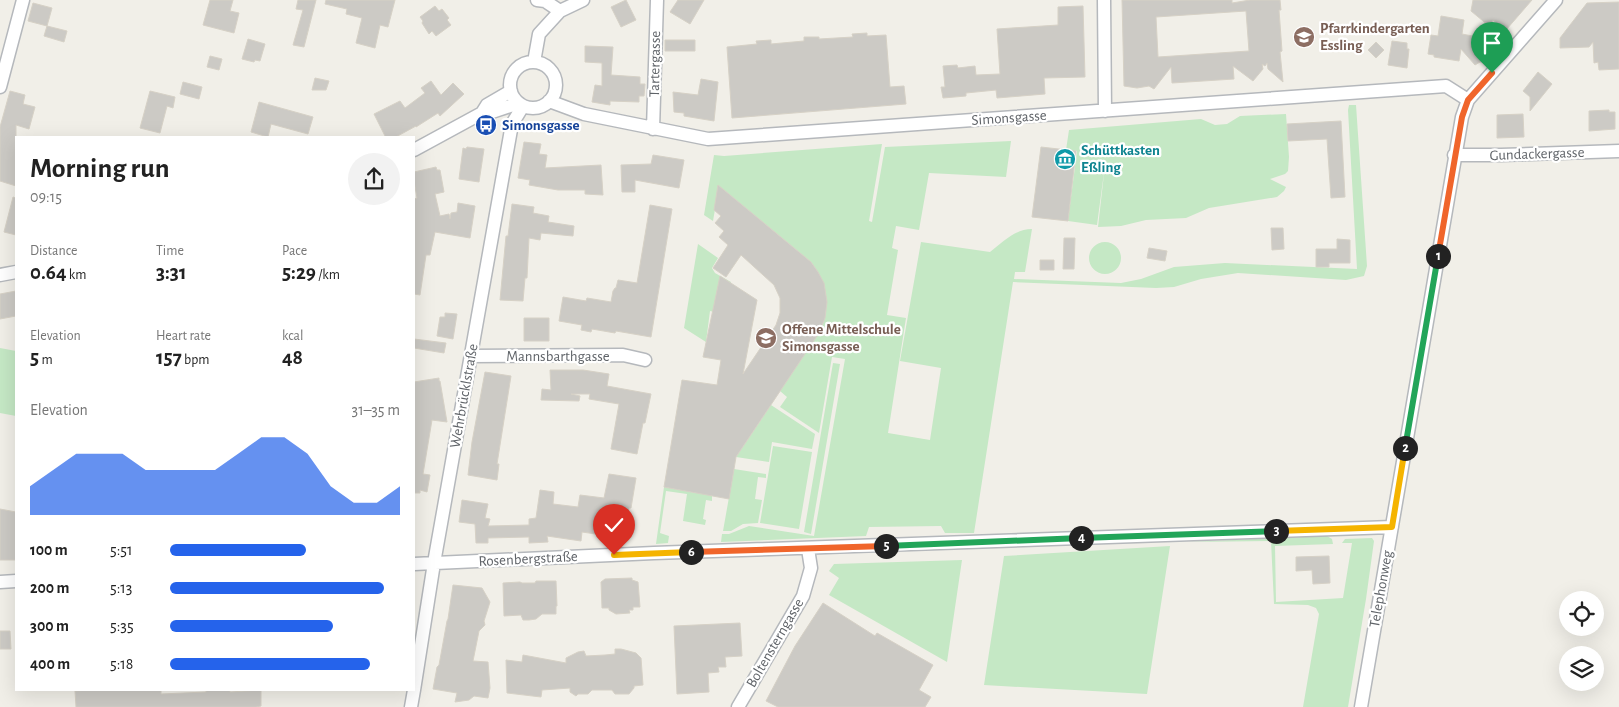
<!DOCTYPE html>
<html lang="en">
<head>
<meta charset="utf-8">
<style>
	:root { --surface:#fff; --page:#f2f2f2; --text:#222; --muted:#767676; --accent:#2563eb }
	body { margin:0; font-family:"Alegreya Sans",sans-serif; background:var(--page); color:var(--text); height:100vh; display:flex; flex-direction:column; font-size:19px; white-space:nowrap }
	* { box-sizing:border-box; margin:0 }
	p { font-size:16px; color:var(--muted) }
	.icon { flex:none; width:28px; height:28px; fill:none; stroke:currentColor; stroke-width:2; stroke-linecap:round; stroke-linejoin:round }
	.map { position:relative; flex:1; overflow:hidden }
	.side { position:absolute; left:15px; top:136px; width:400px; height:555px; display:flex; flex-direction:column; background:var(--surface); border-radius:0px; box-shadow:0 5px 20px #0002 }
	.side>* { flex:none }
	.tools { position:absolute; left:1559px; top:591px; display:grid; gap:10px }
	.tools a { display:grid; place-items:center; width:45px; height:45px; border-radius:50%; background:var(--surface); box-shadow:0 5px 20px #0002; font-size:25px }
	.pin { position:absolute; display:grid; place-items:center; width:42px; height:42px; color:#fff; margin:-51px -21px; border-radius:50% 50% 50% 0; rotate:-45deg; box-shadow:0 0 5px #0007 }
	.pin .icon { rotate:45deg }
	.km { position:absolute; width:25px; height:25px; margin:-12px; border-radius:50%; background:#222; color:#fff; font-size:14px; line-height:25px; text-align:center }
	.round { display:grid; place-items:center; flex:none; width:52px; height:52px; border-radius:26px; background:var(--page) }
	.overview { display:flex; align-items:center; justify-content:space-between; height:85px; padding:0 15px }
	h1 { font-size:28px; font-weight:700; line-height:38px }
	.stats { display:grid; grid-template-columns:repeat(3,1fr); gap:8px; height:85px; padding:5px 15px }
	.stats div { display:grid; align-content:center }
	.stats b { font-size:21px; font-weight:700 }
	.stats small { font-size:14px; font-weight:400 }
	.stats p { font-size:14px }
	.chart { height:140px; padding:10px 15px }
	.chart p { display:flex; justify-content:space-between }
	.chart svg { width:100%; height:90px; margin-top:5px; fill:var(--accent); opacity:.7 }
	ul { padding:0 15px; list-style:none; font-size:16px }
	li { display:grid; grid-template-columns:80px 60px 1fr; align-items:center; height:38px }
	li i { height:12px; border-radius:6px; background:var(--accent) }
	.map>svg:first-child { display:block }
</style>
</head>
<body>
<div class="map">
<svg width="1619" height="707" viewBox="0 0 1619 707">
	<rect width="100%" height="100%" fill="#f1efe8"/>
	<path fill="#c5e8c5" d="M1349,105H1356L1367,266L1364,276L1346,280L1238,273L1201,279L1174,287L1156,288L1013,282L974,533H945L941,526L869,527L866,536L721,542L722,534H729L749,526L814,536L845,359L832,357L819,433L780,407L787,397L780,391L821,329C831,304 827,283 811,262L719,186L713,221L704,215L714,155L724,156L882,144L869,221L872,222L885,147L1011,141L1006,177L929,173L919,230L896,226L892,248L898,250L887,315L906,318L888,433L930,440L941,368L900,361L921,242L990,252C1003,242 1015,229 1032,229L1025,272H1015L1014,279L1121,283L1141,279L1174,267L1225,263L1357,269L1348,110Z
		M1286,114L1289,157L1288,171L1285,174L1270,179L1286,187L1284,191L1277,197L1209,208L1186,218L1146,220L1121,226L1098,227L1105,165L1097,225L1068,221L1077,151L1066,150L1069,130L1201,119L1215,125L1227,124L1240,116Z
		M1089 258a16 16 0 1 1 32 0a16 16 0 1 1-32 0Z
		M698,244L718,258L712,268L715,273L731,282L730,288L714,312L710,311L706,342L684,328Z
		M0,348L16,351V416L0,413Z
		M833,363L840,364L811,534L804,532Z
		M771,405L815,434L812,449L772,442L769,462L736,457Z
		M773,446L812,452L799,529L760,523Z
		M734,469L766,474V478L758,477L755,499L762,500L758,523L743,524L731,531H723Z
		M664,487L696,493L709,489L708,495L712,496V501L706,500L703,519L706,520L705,525L683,521L687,494L666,491L660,533L669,536L668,543L656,544Z
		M1327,536L1332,539L1333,544L1275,546L1276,602L1343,598L1352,543H1342L1345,539L1372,538L1374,541L1366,599L1348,707H1303L1319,614L1316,608L1308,605L1274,604L1271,541L1188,542Z
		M1170,546L1147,694L984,685L1004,556Z
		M962,560L947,662L829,595L839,578L829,571L834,564Z"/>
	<path fill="#cccac5" stroke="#d6d1c6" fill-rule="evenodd" d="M210,0H233L230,11L239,13L234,33L203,25Z
		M298,0H316L304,47L293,45L303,10L296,9Z
		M326,0H395L388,27L380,25L375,48L356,43L362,18L346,14L347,9L325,4Z
		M626,0L636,20L621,27L611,7Z
		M678,0H704L690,24L670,12Z
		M1122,0H1232V3L1250,0H1280L1281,10H1279L1282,51L1280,52L1283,82L1268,69L1267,63L1265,66L1262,64L1263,69L1253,81L1233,66L1234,79L1172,83L1171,67L1154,89L1149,86L1137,88L1124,86ZM1246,11L1249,51L1158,57L1156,17Z
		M1473,0H1532L1506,30L1493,20L1489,26L1471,11Z
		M1619,2V69L1599,70L1598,62L1594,63L1593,42L1589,47L1560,48V38L1587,3Z
		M33,3L52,8L47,26L28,21Z
		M435,6L439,11L442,9L449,18L447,20L451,25L436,36L432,31L429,34L422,23L423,21L420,17Z
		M1083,6L1085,77L1044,78L1045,94L997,98L996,90L966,93V96L943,98L941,87H945L943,66L957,65L958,68L975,66L976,75L1000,74L997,29L1058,25V7Z
		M1441,16L1464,20L1462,34L1483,38L1485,43L1483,62H1480L1475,65L1461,49L1459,61L1434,57V55L1428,54L1431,35L1438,36Z
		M47,26L67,31L64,42L44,36Z
		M867,33V36L886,35L890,87L904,86L906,104L732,118L727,47L757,44L756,41L771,40V44L804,41V37H819V39L853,37L852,34Z
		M248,39L265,44L260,61L255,60L254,62L242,59Z
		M665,40H695V51H665Z
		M1392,41L1407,43V49H1409L1407,68L1388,65Z
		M1376,42L1384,50L1376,58L1368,50Z
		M585,46L613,47L611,75L640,77V84H645L644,96H639V102L610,101V105L592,102L595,85L602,86V63L585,62Z
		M210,56L222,59L219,70L207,67Z
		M1538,72L1552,84L1530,111V97L1523,91Z
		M315,78L329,81L326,90H312Z
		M701,79L718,82L714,121L684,116V113L674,112L673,92L698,95Z
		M431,81L441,95L453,83L464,94L440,116L438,113L416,127V126L394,138H386L374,114L400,101L405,108L425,93L421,88Z
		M183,82L202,87L199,99L180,94Z
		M10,91L25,95L23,104L35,107L29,129L16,125V186L0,181V127Z
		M150,91L175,97L173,108L167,106L160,133L140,128Z
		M259,102L313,117L308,134L271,124L268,137L251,132Z
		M1609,110V112H1615V129L1589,131V111Z
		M1523,114L1524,137L1497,138V115Z
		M1341,121L1345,197L1331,198L1327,139L1288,141L1287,124Z
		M524,142L541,144L539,154L547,155L545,168L601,165L603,195L585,194V190H558L529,185L530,180L518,178Z
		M467,147L484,149L479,182L459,179L463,148L466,149Z
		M1041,147L1076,151L1068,221L1032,217Z
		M653,155L684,160L679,188L635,180V192H622L621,165L651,164Z
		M436,167L437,170H440L444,192L435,194L440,216L449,214L450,219L451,213L457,212L458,203L475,206L470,238L435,232L430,255H426L420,295L414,294V199L417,198L414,181V172Z
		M718,185L811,262L818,272L824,283L827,302L825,318L819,333L736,457L729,499L664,487L682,380L717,385L721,360L703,357L720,276L757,300L743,374L776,325L780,313V298L774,285L741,255L726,277L713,268L728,245L719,237L724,231L715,223L721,216L714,210Z
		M13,197L16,198V235L4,232Z
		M512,204L534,207L533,213L549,216L548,222L574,226L573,236L541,233L540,240L529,238L527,278H525L523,301L500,300L506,236H508Z
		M650,205L672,209L651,337L616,331L615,333L592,329L591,332L581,330L582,325L559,321L563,297L586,301L587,298L611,302L613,291L615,288H616L618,280L637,283Z
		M1271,228H1283L1284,249L1272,250Z
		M1064,238H1075L1074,269H1063Z
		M1337,239L1350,240V263H1329V267H1316V249H1337Z
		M1149,248L1167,251L1165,261L1147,258Z
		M1040,260H1054V270H1040Z
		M16,291V316L0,319V294Z
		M445,313L457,314L453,339L437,336L440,317H445Z
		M524,318H549V341H524Z
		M414,339L446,343L444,353L414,348Z
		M550,370H583L609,374L607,386L651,394L645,423H643L637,454L611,449L619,404L589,399L590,394H571L580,396L579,401L541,400L542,389L551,390Z
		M485,372L511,376L497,464H499L497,480L468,475L472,442Z
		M439,378V381H440L447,422L432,420L423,474L430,475L427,492L420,490V493H414V382Z
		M609,474L636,478L631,508H629L623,538L582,532L581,541L547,536L548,542L529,543V537L488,538V543H476L475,524L459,522L462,500L488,504L485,518L490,519L488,526L529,525V519L536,518L540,490L554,492L553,504L578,507L580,495L604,498Z
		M0,509L16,512V560H0Z
		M1329,556L1330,583L1313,584L1312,570L1296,571V557Z
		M632,578V580L638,582L640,607H633V610H629L630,613L616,614L609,610V608H602L601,582L605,579Z
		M536,581H556L557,606H556V614H542L536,619L529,620H523L521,615L504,616L503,583L520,582L522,583H535Z
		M453,585L482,588L490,602L484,621L485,625L479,631L473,661L488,662L490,688L488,698L474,696L469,700L455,702L457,693L433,689L437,667L439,665L447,621L448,619Z
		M823,603L875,636L877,633L933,665L919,690L931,697L925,707H778L766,701L795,646Z
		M740,623L742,656L725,657L726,667H718L719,672L708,673L709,692L677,694L674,626Z
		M0,631H10L11,649H0Z
		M615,649H621L636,653L641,658L643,685L634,686V688L629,694H615L612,690H592L588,694H578L576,696L570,692V688L542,690L541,697L507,693L506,660L522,662L523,655L566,663V658L578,652L584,651L586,656L605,655L615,654Z
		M91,690H161V694L206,692V690H230V692L261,690V706L256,707H76L75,691Z"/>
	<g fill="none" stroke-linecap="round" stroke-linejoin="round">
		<g stroke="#b5b8bc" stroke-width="15">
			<path id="minor" d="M537,0L545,1L560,11
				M1104,0L1105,111
				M534,62L539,34L560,11L583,0
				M510 85a23 23 0 1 1 46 0a23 23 0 1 1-46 0Z
				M0,87L23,0
				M549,101L584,114L708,139L1446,86L1468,100
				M482,113L487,105L511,91
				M653,129L657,0
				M414,150L482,113L492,112L519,103
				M1454,155H1501L1619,151
				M0,275L16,272
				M471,356L623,355L645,360
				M414,564L654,553L1392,527
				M0,582L16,581
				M414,690L434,563L512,124L523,106
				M411,707L414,690
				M738,707L803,596L811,568L808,549
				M1361,707L1462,117L1468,100L1556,0"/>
		</g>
		<use href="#minor" stroke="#fff" stroke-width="12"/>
	</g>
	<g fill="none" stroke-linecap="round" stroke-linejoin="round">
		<g stroke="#fff" stroke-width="10">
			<path id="split-1" d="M1438,256L1462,117L1468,100L1492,73"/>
		</g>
		<g stroke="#fff" stroke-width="10">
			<path id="split-2" d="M1405,448L1438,256"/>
		</g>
		<g stroke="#fff" stroke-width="10">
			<path id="split-3" d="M1276,531L1392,527L1405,448"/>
		</g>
		<g stroke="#fff" stroke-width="10">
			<path id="split-4" d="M1081,538L1276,531"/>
		</g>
		<g stroke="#fff" stroke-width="10">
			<path id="split-5" d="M886,546L1081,538"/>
		</g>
		<g stroke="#fff" stroke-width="10">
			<path id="split-6" d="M691,552L886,546"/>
		</g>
		<g stroke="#fff" stroke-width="10">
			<path id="split-7" d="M614,555L691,552"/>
		</g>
		<use href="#split-1" stroke="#f0652b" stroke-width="6"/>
		<use href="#split-2" stroke="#22a559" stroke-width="6"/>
		<use href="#split-3" stroke="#f5b400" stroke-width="6"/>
		<use href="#split-4" stroke="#22a559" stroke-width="6"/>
		<use href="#split-5" stroke="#22a559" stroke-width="6"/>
		<use href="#split-6" stroke="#f0652b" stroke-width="6"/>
		<use href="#split-7" stroke="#f5b400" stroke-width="6"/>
	</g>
	<defs>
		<g id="school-disc" transform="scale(1.125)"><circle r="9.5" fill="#8d6e63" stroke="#fff"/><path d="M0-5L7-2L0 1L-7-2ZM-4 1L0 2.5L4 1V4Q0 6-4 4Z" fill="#fff"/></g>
		<g id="bus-disc" transform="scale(1.125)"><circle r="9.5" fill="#1a4fb4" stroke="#fff"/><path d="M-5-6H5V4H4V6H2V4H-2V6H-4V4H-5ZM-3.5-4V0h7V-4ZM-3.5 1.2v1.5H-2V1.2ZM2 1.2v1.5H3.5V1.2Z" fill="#fff"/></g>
		<g id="museum-disc" transform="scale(1.125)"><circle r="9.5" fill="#0f9aa8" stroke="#fff"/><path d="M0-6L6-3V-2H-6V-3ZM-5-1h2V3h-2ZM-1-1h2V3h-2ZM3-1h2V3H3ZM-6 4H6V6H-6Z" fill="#fff"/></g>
	</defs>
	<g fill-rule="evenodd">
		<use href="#school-disc" x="1304" y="37"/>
		<use href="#bus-disc" x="486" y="125"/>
		<use href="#museum-disc" x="1065" y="159"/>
		<use href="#school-disc" x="766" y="338"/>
	</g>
	<g text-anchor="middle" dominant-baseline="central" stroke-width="4.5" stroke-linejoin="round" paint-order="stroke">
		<g font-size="15" font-weight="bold" fill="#785e54" stroke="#fff" text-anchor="start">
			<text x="1320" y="28">Pfarrkindergarten<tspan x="1320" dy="17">Essling</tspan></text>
			<text x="782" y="329">Offene Mittelschule<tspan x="782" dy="17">Simonsgasse</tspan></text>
		</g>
		<g font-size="15" fill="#5f6368" stroke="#fff">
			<text transform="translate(655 64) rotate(-89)">Tartergasse</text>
			<text transform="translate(1009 118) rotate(-4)">Simonsgasse</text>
			<text transform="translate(1537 154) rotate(-2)">Gundackergasse</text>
			<text x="558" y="356">Mannsbarthgasse</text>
			<text transform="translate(464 396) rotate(-80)">Wehrbrücklstraße</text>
			<text transform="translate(528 559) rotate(-3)">Rosenbergstraße</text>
			<text transform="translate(1381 589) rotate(-80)">Telephonweg</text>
			<text transform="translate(775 643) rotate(-60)">Boltensterngasse</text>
		</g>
		<g font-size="15" font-weight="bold" fill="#164399" stroke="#fff" text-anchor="start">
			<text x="502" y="125">Simonsgasse</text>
		</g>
		<g font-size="15" font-weight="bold" fill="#0d838f" stroke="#fff" text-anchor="start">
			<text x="1081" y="150">Schüttkasten<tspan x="1081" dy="17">Eßling</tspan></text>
		</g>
	</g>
</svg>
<div class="tools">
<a><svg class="icon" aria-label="locate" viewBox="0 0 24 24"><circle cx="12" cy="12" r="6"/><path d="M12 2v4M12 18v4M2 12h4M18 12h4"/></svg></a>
<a><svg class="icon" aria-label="layers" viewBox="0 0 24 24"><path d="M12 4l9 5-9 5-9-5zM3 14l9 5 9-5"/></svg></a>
</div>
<div class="pin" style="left:1492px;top:73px;background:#1e9e55"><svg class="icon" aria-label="arrive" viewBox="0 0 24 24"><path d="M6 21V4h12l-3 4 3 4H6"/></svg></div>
<div class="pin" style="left:614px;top:555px;background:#d93025"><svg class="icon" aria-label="check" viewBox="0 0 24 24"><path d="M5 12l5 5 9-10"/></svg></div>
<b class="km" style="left:1438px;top:256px">1</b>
<b class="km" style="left:1405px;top:448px">2</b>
<b class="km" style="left:1276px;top:531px">3</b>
<b class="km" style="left:1081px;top:538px">4</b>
<b class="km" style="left:886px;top:546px">5</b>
<b class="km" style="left:691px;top:552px">6</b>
<section class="side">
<div class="overview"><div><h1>Morning run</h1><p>09:15</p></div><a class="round"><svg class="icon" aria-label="share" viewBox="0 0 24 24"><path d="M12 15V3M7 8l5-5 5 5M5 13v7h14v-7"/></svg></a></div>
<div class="stats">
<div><p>Distance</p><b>0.64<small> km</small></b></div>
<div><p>Time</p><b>3:31</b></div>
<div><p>Pace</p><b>5:29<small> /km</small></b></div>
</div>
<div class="stats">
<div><p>Elevation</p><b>5<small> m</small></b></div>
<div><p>Heart rate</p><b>157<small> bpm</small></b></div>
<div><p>kcal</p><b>48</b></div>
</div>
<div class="chart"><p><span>Elevation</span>31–35 m</p>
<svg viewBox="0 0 160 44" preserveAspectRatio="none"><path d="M0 44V30L10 22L20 14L30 14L40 14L50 22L60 22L70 22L80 22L90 14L100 6L110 6L120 14L130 30L140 38L150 38L160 30V44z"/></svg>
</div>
<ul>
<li><b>100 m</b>5:51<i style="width:59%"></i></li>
<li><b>200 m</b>5:13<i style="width:93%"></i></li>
<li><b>300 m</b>5:35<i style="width:71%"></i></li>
<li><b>400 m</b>5:18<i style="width:87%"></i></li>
</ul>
</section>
</div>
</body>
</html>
